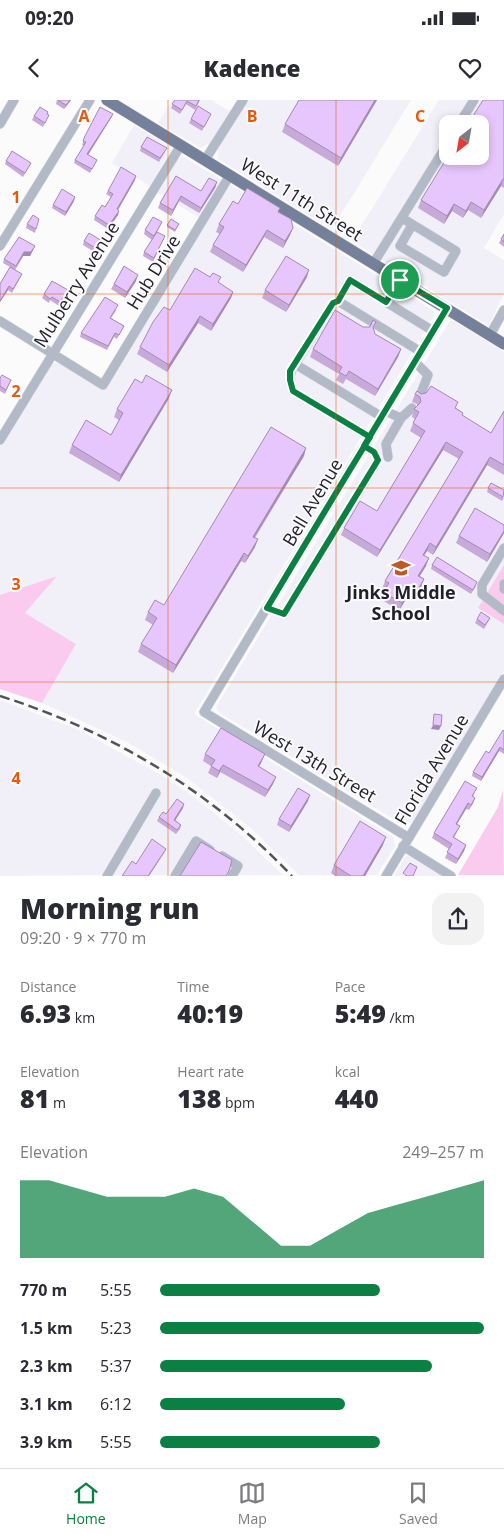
<!DOCTYPE html>
<html lang="en">
<head>
<meta charset="utf-8">
<style>
	:root { --surface:#fff; --page:#f2f2f3; --text:#2b2b33; --muted:#7c7c81; --line:#e1e1e2; --accent:#0b8043 }
	body { margin:0; font-family:"Open Sans",sans-serif; background:var(--page); color:var(--text); height:100vh; display:flex; flex-direction:column; font-size:19px; white-space:nowrap }
	* { box-sizing:border-box; margin:0 }
	p { font-size:16px; color:var(--muted) }
	.icon { flex:none; width:28px; height:28px; fill:none; stroke:currentColor; stroke-width:2; stroke-linecap:round; stroke-linejoin:round }
	.map { position:relative; height:776px; overflow:hidden }
	.drawer { display:flex; flex-direction:column; background:var(--surface); flex:1 }
	.drawer>* { flex:none }
	.needle { width:32px; rotate:211deg }
	.fabs { position:absolute; left:439px; top:15px; display:grid; gap:10px }
	.fabs a { display:grid; place-items:center; width:50px; height:50px; border-radius:10px; background:var(--surface); box-shadow:0 2px 8px #0003; font-size:25px }
	.pin { position:absolute; display:grid; place-items:center; width:42px; height:42px; color:#fff; margin:-21px; border:2px solid #fff; border-radius:50%; box-shadow:0 1px 5px #0007 }
	.round { display:grid; place-items:center; flex:none; width:52px; height:52px; border-radius:15px; background:var(--page) }
	.overview { display:flex; align-items:center; justify-content:space-between; height:85px; padding:0 20px }
	h1 { font-size:28px; font-weight:800; line-height:38px }
	.figures { display:grid; grid-template-columns:repeat(3,1fr); gap:8px; height:85px; padding:5px 20px }
	.figures div { display:grid; align-content:center }
	.figures b { font-size:25px; font-weight:800 }
	.figures small { font-size:14px; font-weight:400 }
	.figures p { font-size:14px }
	.chart { height:140px; padding:10px 20px }
	.chart p { display:flex; justify-content:space-between }
	.chart svg { width:100%; height:90px; margin-top:5px; fill:var(--accent); opacity:.7 }
	ul { padding:0 20px; list-style:none; font-size:16px }
	li { display:grid; grid-template-columns:80px 60px 1fr; align-items:center; height:38px }
	li i { height:12px; border-radius:6px; background:var(--accent) }
	.status { display:flex; justify-content:space-between; align-items:center; height:35px; padding:0 25px; background:var(--surface); direction:ltr }
	.status svg { height:14px; fill:currentColor }
	header { display:flex; justify-content:space-between; align-items:center; height:65px; padding:0 20px; background:var(--surface); font-size:22px; font-weight:800 }
	.tab-bar { display:flex; justify-content:space-around; align-items:center; height:70px; border-top:1px solid var(--line); background:var(--surface); font-size:14px; color:var(--muted) }
	.tab-bar a { display:grid; justify-items:center; gap:2px }
	.tab-bar .current { color:var(--accent) }
	.map>svg:first-child { display:block }
</style>
</head>
<body>
<div class="status"><b>09:20</b><svg viewBox="0 0 49 12"><path d="M0 12V9h3v3zM5 12V6h3v6zM10 12V3h3v9zM15 12V0h3v12zM26 1h20v11H26zM47 4h2v5h-2z"/></svg></div>
<header><svg class="icon" aria-label="back" viewBox="0 0 24 24"><path d="M15 5l-7 7 7 7"/></svg>Kadence<svg class="icon" aria-label="heart" viewBox="0 0 24 24"><path d="M12 20l-8-8c-3-5 5-10 8-4 3-6 11-1 8 4z"/></svg></header>
<div class="map">
<svg width="504" height="776" viewBox="0 0 504 776">
	<rect width="100%" height="100%" fill="#fbfbfb"/>
	<path fill="#f1f0f9" fill-rule="evenodd" d="M172,0H211L231,12L212,42L201,48L158,23Z
		M248,0H411L332,129L218,59V49Z
		M439,0H504V114L484,148L504,160V193L489,226L352,141ZM448,24H480V56H448Z
		M134,25L166,44L168,49L167,56L150,86L112,63Z
		M182,56L222,80L201,119L155,91L176,60Z
		M229,84L434,211V216L194,614L393,737L395,746L377,775H299L252,729L187,678L127,642L42,603L76,544L25,513L56,476L0,495V346L52,263H58L104,290Z
		M450,221H454L504,252V571L413,721L403,725L220,613L216,607Z
		M0,600L79,630L163,676L190,694L241,735L283,775H110L162,691L155,687L101,775L0,776Z
		M409,755L444,776H394L405,757Z"/>
	<path fill="#fbcbef" d="M504,465V524L478,508Z
		M57,476L25,513L76,544L42,603L0,589V495Z
		M503,690L504,775H458L498,707Z"/>
	<g fill="none" stroke-linecap="round" stroke-linejoin="round">
		<g stroke="#d8d8da" stroke-width="10">
			<path id="minor" d="M0,24L14,0
				M459,24L474,0
				M205,60L243,0
				M402,118L456,151L444,172L400,146L412,125
				M0,146L90,0
				M373,164L448,43
				M400,180L386,202L433,231
				M338,201L350,180L386,202
				M0,221L103,285L230,75
				M490,235L504,210
				M415,262L428,275L420,296
				M295,264L382,317
				M385,311L401,318L412,308
				M370,337L293,291L290,280L291,271L333,203L338,201L421,252
				M0,340L181,45
				M388,357L386,344L401,318
				M504,448L482,485V494L504,511
				M504,484V489
				M267,508L284,514L365,382L378,360L374,352L364,346
				M409,738L204,612L447,208
				M403,746L451,776
				M222,756L238,766L232,776
				M107,776L156,693
				M175,776L196,741L210,750
				M386,776L504,579"/>
		</g>
		<g stroke="#d8d8da" stroke-width="12">
			<path id="major" d="M107,0L504,244"/>
		</g>
		<use href="#minor" stroke="#b2b9c7" stroke-width="9"/>
		<use href="#major" stroke="#75819a" stroke-width="11"/>
		<path stroke="#53525c" stroke-width="2.5" stroke-dasharray="10 5" stroke-linecap="butt" d="M0,596C111,631 211,691 292,776"/>
	</g>
	<path fill="#c7aada" d="M57,0H71L64,9L56,4Z
		M175,0H200L195,10L186,4L180,14L171,8Z
		M299,0H377L338,66L282,32L285,24Z
		M504,0V88L501,86L481,118L468,110L463,118L452,111L444,124L418,108L421,100Z
		M48,12L47,14L49,15L43,27L32,20L34,16Z
		M113,14L111,18L88,55L97,60L90,73L74,63L75,60L84,46L82,45L85,36Z
		M211,14L202,31L189,23L191,19Z
		M141,47L165,52L159,62L140,51Z
		M6,61L31,63L23,77L5,64Z
		M176,76L201,91L217,82L215,88L199,113L179,101L171,116L158,108L160,103Z
		M135,80L118,110V115L108,129L94,120L95,116L105,107L111,97L106,94L108,91Z
		M74,101L65,116L52,108L53,105Z
		M238,104L278,112L293,128L290,135L283,148L264,137L243,172L210,152L213,145L220,134L216,132L219,124Z
		M162,122L157,132L165,136L153,162L143,156L144,152L152,140L144,134L145,130Z
		M27,124L36,129L35,133L26,128Z
		M179,124L175,132L167,127V125Z
		M504,134V147L499,143Z
		M84,141H102L96,153L83,145Z
		M35,146L30,156H23L15,170L22,174L20,178L12,193L8,190L0,202V184L10,167L3,163L4,159Z
		M307,177L286,212L262,198L265,190Z
		M136,181L125,198L111,189L114,184Z
		M219,183L233,192L231,198L211,231L198,223L167,272L137,254L140,247L170,210Z
		M68,190L66,194L59,206L50,200L49,203L42,198L44,194Z
		M117,209L111,218L124,226L117,239L114,237L107,250L80,237L81,233Z
		M363,227L373,229L375,234L401,249L398,257L375,296L346,279L343,284L336,280L339,274L310,257L313,249Z
		M0,278L11,280L5,294L0,291Z
		M142,283L169,298L119,382L69,353L72,345L111,335L119,320L114,317L117,309Z
		M415,294H421L456,308L463,313L462,316L491,333L504,311V375L487,365L433,455L427,451L424,455L426,466L420,476L424,479L421,487L413,500L407,497L399,511L381,499L384,490L382,489L385,481L459,359L443,350L377,457L341,435L344,428L377,411L421,338L410,331L415,319L412,317L414,309L417,306V304L412,302Z
		M304,356L255,438V447L245,463L241,461L173,573L138,552L141,544L153,525L145,520L148,512L164,505Z
		M488,388L504,398L502,401L487,392Z
		M504,425V433L487,462L456,443L459,436Z
		M432,465L476,486L471,494L431,469Z
		M490,518L488,522L484,529L475,523L477,519Z
		M504,631V654L499,651L481,681L472,676L473,672L489,653Z
		M205,654L262,661L259,667L276,677L273,684L265,697L220,672L217,678L208,673L211,666L203,661Z
		M475,693L473,697L475,698L473,704L469,710L466,709L457,724L460,726L454,738L466,745L464,751L456,764L445,758L449,749L432,738L434,733Z
		M308,701L289,732L277,725L279,719Z
		M183,708L175,720L181,725L180,729L176,734L157,721L159,717Z
		M383,745L365,776H335L331,773L334,765Z"/>
	<path fill="#a28bb1" d="M70,0H71L64,9L66,5Z
		M375,0H377L338,66L341,58Z
		M113,14L111,18L86,58L87,54Z
		M136,76L135,80L116,113L117,109Z
		M503,79L501,86L481,118L484,110Z
		M217,82L215,88L199,113L201,108Z
		M181,96L179,101L171,116L173,110Z
		M75,97L74,101L65,116L66,112Z
		M471,102L468,110L463,118L466,111Z
		M454,104L452,111L444,124L447,116Z
		M119,111L118,115L108,129L109,125Z
		M293,128L290,135L283,148L285,141Z
		M267,130L264,137L243,172L246,165Z
		M35,146L30,156H23L15,170L24,152Z
		M309,170L307,177L286,212L289,205Z
		M138,175L136,181L125,198L127,192Z
		M9,186L8,190L0,202V201Z
		M68,190L66,194L59,206L60,202Z
		M233,192L231,198L211,231L213,224Z
		M200,216L198,223L167,272L169,265Z
		M401,249L398,257L375,296L378,289Z
		M172,290L169,298L119,382L121,375Z
		M446,342L443,350L377,457L380,450Z
		M306,348L304,356L250,444L253,437Z
		M490,357L487,365L433,455L436,447Z
		M504,431V433L487,462L490,454Z
		M258,439L255,447L245,463L248,456Z
		M430,443L427,451L420,462L423,455Z
		M244,453L241,461L173,573L176,565Z
		M429,458L426,466L415,483L418,476Z
		M424,479L421,487L413,500L416,493Z
		M410,489L407,497L399,511L402,503Z
		M433,625L441,626L439,630L431,629Z
		M500,647L499,651L481,681L482,677Z
		M265,654L262,661L255,673L258,666Z
		M223,665L220,672L217,678L219,671Z
		M276,677L273,684L265,697L268,690Z
		M310,695L308,701L289,732L291,726Z
		M468,703L466,709L454,729L456,724Z
		M184,704L183,708L173,724L174,720Z
		M386,737L383,745L365,776H363Z
		M466,745L464,751L456,764L458,759Z
		M166,749L164,753L149,776H148Z"/>
	<path fill="#e7c6fd" stroke="#a28bb1" d="M58,0H70L66,5Z
		M175,0H199L196,6L187,1L182,10L172,4Z
		M299,0H375L341,58L285,24Z
		M483,0H504V79H503L484,110L471,102L466,111L454,104L447,116L421,100L448,56H480V24H468Z
		M198,6L211,14L204,27L191,19Z
		M40,7L48,12L47,14L49,15L45,23L34,16Z
		M100,7L113,14L87,54L97,60L92,69L75,60L86,42L83,41L85,36Z
		M147,37L167,48L160,58L141,47Z
		M12,51L31,63L25,73L6,61Z
		M121,67L136,76L117,109L119,111L109,125L95,116L102,105L105,107L113,94L108,91Z
		M176,76L201,91L209,78L217,82L201,108L181,96L173,110L160,103Z
		M247,88L280,108L278,112L291,119L293,128L285,141L267,130L246,165L213,145L224,127L219,124L233,101L238,104Z
		M62,89L75,97L66,112L53,105Z
		M33,115L39,119L36,129L27,124Z
		M153,117L162,122L154,136L145,130Z
		M171,119L179,124L175,130L167,125Z
		M157,132L165,136L154,158L144,152Z
		M89,133L102,141L97,149L84,141Z
		M504,134V142L501,139Z
		M19,137L35,146L31,152H24L16,166L4,159Z
		M286,156L309,170L289,205L265,190Z
		M124,166L138,175L127,192L114,184Z
		M10,167L22,174L13,189L9,186L0,201V184Z
		M195,168L210,177L213,173L221,177L218,182L233,192L213,224L200,216L169,265L140,247L153,222L164,207L170,210Z
		M52,181L68,190L60,202L52,197L50,199L44,194Z
		M105,197L118,205L110,218L124,226L119,235L115,233L108,246L81,233Z
		M335,210L363,227H370L373,220L376,222L373,227L375,234L401,249L378,289L349,271L346,276L339,272L342,267L313,249Z
		M2,275L11,280L6,290L0,286V278Z
		M146,275L172,290L121,375L72,345L86,320L111,335L123,313L117,309L135,279L142,283Z
		M431,286L458,302L455,308L463,313L462,315L491,333L504,311V365L490,357L436,447L430,443L423,455L429,458L418,476L424,479L416,493L410,489L402,503L383,492L389,483L385,481L463,352L446,342L380,450L344,428L360,401L377,411L425,331L413,323L419,312L414,309L421,302L420,297L415,294L417,291L421,294L426,293Z
		M271,327L306,348L253,437L258,439L248,456L244,453L176,565L141,544L157,518L148,512L155,500L164,505Z
		M491,383L504,390L503,397L488,388Z
		M475,408L504,425V431L490,454L459,436Z
		M437,457L477,482L473,490L432,465Z
		M481,512L490,518L485,525L477,519Z
		M434,614L442,615L441,626L433,625Z
		M221,628L265,654L258,666L276,677L268,690L223,665L219,671L211,666L215,660L205,654Z
		M503,630L504,631V650L500,647L482,677L473,672L486,651L489,653Z
		M465,681L477,688L472,696L475,698L471,705L468,703L456,724L460,726L453,737L466,745L458,759L447,752L452,744L434,733Z
		M298,688L310,695L291,726L279,719Z
		M177,699L184,704L174,720L181,725L177,730L159,717L163,712L166,714Z
		M360,721L386,737L363,776H351L334,765Z
		M152,739L166,749L148,776H122L132,761L136,764Z
		M201,742L232,760L229,771L226,776H180Z
		M410,763L417,767L413,776H407L403,773Z"/>
	<g fill="none" stroke-linecap="round" stroke-linejoin="round">
		<g stroke="#fff" stroke-width="10">
			<path id="route" d="M400,180L386,202L350,180L338,201L333,203L290,271V280L293,291L370,337C335,394 301,451 267,508L284,514L378,360L374,352L364,346C392,300 419,254 447,208L400,180"/>
		</g>
		<use href="#route" stroke="#0b8043" stroke-width="6"/>
	</g>
	<path fill="none" stroke="#e8590c" stroke-width="1" stroke-opacity="0.55" d="M168,0V776M336,0V776M0,194H504M0,388H504M0,582H504"/>
	<defs>
		<g id="school-bare" transform="scale(1.5)"><path d="M0-5L7-2L0 1L-7-2ZM-4 1L0 2.5L4 1V4Q0 6-4 4Z" fill="#bd5925" stroke="#fbfbfb" stroke-width="2.5" paint-order="stroke"/></g>
	</defs>
	<g fill-rule="evenodd">
		<use href="#school-bare" x="401" y="468"/>
	</g>
	<g text-anchor="middle" dominant-baseline="central" stroke-width="4" stroke-linejoin="round" paint-order="stroke">
		<g font-size="18" fill="#201f2c" stroke="#fbfbfb">
			<text transform="translate(302 99) rotate(32)">West 11th Street</text>
			<text transform="translate(153 172) rotate(-58)">Hub Drive</text>
			<text transform="translate(76 184) rotate(-58)">Mulberry Avenue</text>
			<text transform="translate(312 402) rotate(-59)">Bell Avenue</text>
			<text transform="translate(315 661) rotate(31)">West 13th Street</text>
			<text transform="translate(431 669) rotate(-59)">Florida Avenue</text>
		</g>
		<g font-size="18" font-weight="bold" fill="#201f2c" stroke="#fbfbfb">
			<text x="401" y="492">Jinks Middle<tspan x="401" dy="21">School</tspan></text>
		</g>
	</g>
	<g font-size="16" text-anchor="middle" font-weight="bold" fill="#e8590c" stroke="#fbfbfb" stroke-width="4" stroke-linejoin="round" paint-order="stroke">
		<text x="84" y="22">A</text>
		<text x="252" y="22">B</text>
		<text x="420" y="22">C</text>
		<text x="16" y="103">1</text>
		<text x="16" y="297">2</text>
		<text x="16" y="490">3</text>
		<text x="16" y="684">4</text>
	</g>
</svg>
<div class="fabs">
<a><svg class="needle" viewBox="-14 -14 28 28"><path d="M0-13l5 13h-10z" fill="#e53935"/><path d="M0 13l5-13h-10z" fill="#7c7c81"/></svg></a>
</div>
<div class="pin" style="left:400px;top:180px;background:#1e9e55"><svg class="icon" aria-label="arrive" viewBox="0 0 24 24"><path d="M6 21V4h12l-3 4 3 4H6"/></svg></div>
</div>
<section class="drawer">
<div class="overview"><div><h1>Morning run</h1><p>09:20 · 9 × 770 m</p></div><a class="round"><svg class="icon" aria-label="share" viewBox="0 0 24 24"><path d="M12 15V3M7 8l5-5 5 5M5 13v7h14v-7"/></svg></a></div>
<div class="figures">
<div><p>Distance</p><b>6.93<small> km</small></b></div>
<div><p>Time</p><b>40:19</b></div>
<div><p>Pace</p><b>5:49<small> /km</small></b></div>
</div>
<div class="figures">
<div><p>Elevation</p><b>81<small> m</small></b></div>
<div><p>Heart rate</p><b>138<small> bpm</small></b></div>
<div><p>kcal</p><b>440</b></div>
</div>
<div class="chart"><p><span>Elevation</span>249–257 m</p>
<svg viewBox="0 0 160 44" preserveAspectRatio="none"><path d="M0 44V6L10 6L20 10L30 14L40 14L50 14L60 10L70 14L80 26L90 38L100 38L110 30L120 22L130 18L140 14L150 10L160 6V44z"/></svg>
</div>
<ul>
<li><b>770 m</b>5:55<i style="width:68%"></i></li>
<li><b>1.5 km</b>5:23<i style="width:100%"></i></li>
<li><b>2.3 km</b>5:37<i style="width:84%"></i></li>
<li><b>3.1 km</b>6:12<i style="width:57%"></i></li>
<li><b>3.9 km</b>5:55<i style="width:68%"></i></li>
</ul>
</section>
<nav class="tab-bar">
<a class="current"><svg class="icon" aria-label="home" viewBox="0 0 24 24"><path d="M3 11l9-7 9 7M6 9v11h12V9"/></svg>Home</a>
<a><svg class="icon" aria-label="map" viewBox="0 0 24 24"><path d="M3 6l6-2 6 2 6-2v14l-6 2-6-2-6 2zM9 4v14M15 6v14"/></svg>Map</a>
<a><svg class="icon" aria-label="saved" viewBox="0 0 24 24"><path d="M7 4h10v16l-5-4-5 4z"/></svg>Saved</a>
</nav>
</body>
</html>
